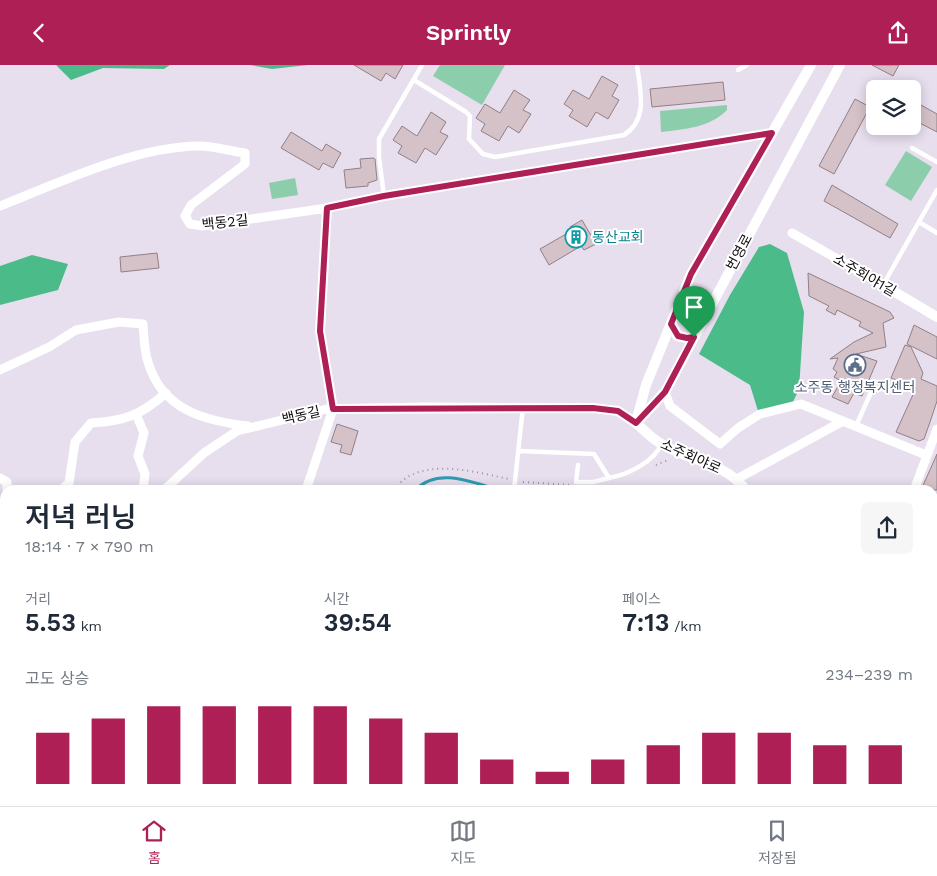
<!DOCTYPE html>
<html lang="ko">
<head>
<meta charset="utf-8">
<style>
	:root { --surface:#fff; --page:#f6f6f7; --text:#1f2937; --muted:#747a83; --line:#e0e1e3; --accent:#ae1f56 }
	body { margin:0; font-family:"Work Sans","Noto Sans KR",sans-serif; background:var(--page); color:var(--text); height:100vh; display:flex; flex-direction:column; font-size:19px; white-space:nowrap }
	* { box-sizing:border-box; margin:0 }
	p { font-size:16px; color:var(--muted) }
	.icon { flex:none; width:28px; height:28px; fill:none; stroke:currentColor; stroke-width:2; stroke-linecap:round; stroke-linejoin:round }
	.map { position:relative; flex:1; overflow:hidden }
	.panel { position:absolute; left:0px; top:420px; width:938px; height:321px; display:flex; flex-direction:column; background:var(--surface); border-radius:15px 15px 0 0; box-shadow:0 2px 12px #0003 }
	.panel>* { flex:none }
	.controls { position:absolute; left:866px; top:15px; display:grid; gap:10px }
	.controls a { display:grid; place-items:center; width:55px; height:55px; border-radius:8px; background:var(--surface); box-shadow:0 2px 12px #0003; font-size:25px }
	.pin { position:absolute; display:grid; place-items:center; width:42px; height:42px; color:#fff; margin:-51px -21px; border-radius:50% 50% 50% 0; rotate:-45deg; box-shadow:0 0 5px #0007 }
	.pin .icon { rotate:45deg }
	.round { display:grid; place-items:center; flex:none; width:52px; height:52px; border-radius:8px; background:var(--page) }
	.summary { display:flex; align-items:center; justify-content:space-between; height:85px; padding:0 25px }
	h1 { font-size:28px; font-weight:600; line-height:38px }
	.figures { display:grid; grid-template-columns:repeat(3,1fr); gap:8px; height:85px; padding:5px 25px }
	.figures div { display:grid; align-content:center }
	.figures b { font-size:25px; font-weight:600 }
	.figures small { font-size:14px; font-weight:400 }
	.figures p { font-size:14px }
	.chart { height:140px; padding:10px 25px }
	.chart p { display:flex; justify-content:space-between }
	.chart svg { width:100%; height:90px; margin-top:5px; stroke:var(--accent); stroke-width:6 }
	header { display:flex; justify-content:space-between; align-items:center; height:65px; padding:0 25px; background:var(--accent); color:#fff; font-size:22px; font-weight:600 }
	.dock { display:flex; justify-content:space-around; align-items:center; height:70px; border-top:1px solid var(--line); background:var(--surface); font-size:14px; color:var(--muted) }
	.dock a { display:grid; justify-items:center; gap:2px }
	.dock .active { color:var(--accent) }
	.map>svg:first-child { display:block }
</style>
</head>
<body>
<header><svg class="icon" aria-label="back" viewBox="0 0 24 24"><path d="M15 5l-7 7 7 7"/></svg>Sprintly<svg class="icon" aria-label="share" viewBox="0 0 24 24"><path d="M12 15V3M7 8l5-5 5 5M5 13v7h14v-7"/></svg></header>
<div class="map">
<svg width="937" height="741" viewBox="0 0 937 741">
	<rect width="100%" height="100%" fill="#e7deee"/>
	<path fill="#8ccdab" d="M440,0H505L482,40L433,11Z
		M727,40V45C709,63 685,64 661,67L660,46Z
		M906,86L932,102L911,136L885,120Z
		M295,113L298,130L272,134L269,118Z"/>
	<path fill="#4bbb89" d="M56,0H170L164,4L103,3L71,15Z
		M250,0H308L272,4Z
		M770,179L787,188L804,247L799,324L793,337L758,346L750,320L699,289L730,230L759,182Z
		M32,190L68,199L58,225L0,240V201Z"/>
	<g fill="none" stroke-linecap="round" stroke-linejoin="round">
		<path stroke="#2c9cb1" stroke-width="3" d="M415,425C438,402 471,417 499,425
			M0,465L5,469
			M932,500L937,499"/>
	</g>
	<path fill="#d5c2c9" stroke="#918086" d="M354,0H403L395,14L386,8L381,16Z
		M872,0H899L893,11Z
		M602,11L618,20L612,31L619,35L608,54L596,47L587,62L569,51L573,45L564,39L573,25L589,34Z
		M723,17L725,35L652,42L650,24Z
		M514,25L530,35L523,45L531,49L519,68L508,61L499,76L481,66L485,59L476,53L485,39L500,48Z
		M855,34L870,42L834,109L819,101Z
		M912,35L937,49V67L912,54Z
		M431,47L446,57L440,67L448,71L436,90L425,83L416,98L398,88L402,81L393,75L402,61L417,71Z
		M291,67L322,86L326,79L341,88L333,103L323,98L319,105L281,83Z
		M373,93L375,94L377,115L368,118V121L346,123L344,105L361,103L360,94Z
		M832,120L898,159L890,173L824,136Z
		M582,155L596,179L584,185L581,181L549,200L540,184L573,165L570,162Z
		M157,188L159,203L121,207L120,192Z
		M808,208L890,247L894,253L883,258L886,282L856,289L877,296L862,331L854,328L848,339L832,332L841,316L834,312L837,307L833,304L838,293L830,294L854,277L873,268L859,261L861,257L837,245L835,250L826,245L829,241L809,231Z
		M914,260L937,272V294L907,279Z
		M905,280L911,282L923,308L921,314L937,321V336L930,357L924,374L919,376L896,367L916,323L891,313Z
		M337,359L358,366L351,390L340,387L342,380L331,377Z
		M937,389V425H921Z"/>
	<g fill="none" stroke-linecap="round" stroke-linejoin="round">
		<path stroke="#9b94a0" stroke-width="2" stroke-dasharray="1 4" stroke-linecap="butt" d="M656,400L668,395
			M523,417L570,420
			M394,425C418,390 474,407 509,414"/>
		<path stroke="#fff" stroke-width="4.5" d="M738,5L747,0
			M414,15L466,47L470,51L469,74L483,89L495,92L624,70C649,54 640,25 637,0
			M912,83L937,97
			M384,131L379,92V74L422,0
			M919,157L937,168
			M883,220L937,125
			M856,361L872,325V318
			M519,386L594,389L609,413C626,410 655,397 661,379
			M578,400L576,417H593L609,413
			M514,425L523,342
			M932,672L937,682"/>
		<path stroke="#fff" stroke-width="9" d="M0,141C61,117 133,82 199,81C214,81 230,86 245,88V99L191,140L185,151L190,159L203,161L327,143L320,266L333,344L306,425
			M327,143L384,131L772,68
			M792,168L883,220
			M0,305L49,282L76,265L119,257L143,259C144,271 144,286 148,297C162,345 205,356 248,361
			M665,327L670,341L720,379L738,363L760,349L801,339L926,390
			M136,349L144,368L138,391L145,409L143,425
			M0,413L7,417V425
			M737,414L843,356
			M61,425L69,418L75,377L91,358C125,356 141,350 166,328
			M164,425L204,388L237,366L327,344L424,342L593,343L618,346L636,358
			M914,425L937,364
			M0,488L5,491
			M0,548L5,521
			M0,642L5,644
			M207,736L210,741"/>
		<path stroke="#fff" stroke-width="10" d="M883,220L937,252
			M671,259L677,271L687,273L694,272
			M636,357L646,320L691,209L811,0
			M636,358L665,327L840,0
			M636,358C644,365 651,373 660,378C689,397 722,395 746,425
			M932,471H937"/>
	</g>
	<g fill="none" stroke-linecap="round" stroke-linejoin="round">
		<g stroke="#fff" stroke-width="10">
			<path id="route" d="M772,68L691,209L671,259L678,271L687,273L694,272L665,327L636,358L618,346L593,343L333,344L320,266L327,143L384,131Z"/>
		</g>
		<use href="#route" stroke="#ae1f56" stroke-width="6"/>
	</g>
	<defs>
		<g id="building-ring" transform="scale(1.125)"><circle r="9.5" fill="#fff" stroke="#0f9aa8" stroke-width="1.5"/><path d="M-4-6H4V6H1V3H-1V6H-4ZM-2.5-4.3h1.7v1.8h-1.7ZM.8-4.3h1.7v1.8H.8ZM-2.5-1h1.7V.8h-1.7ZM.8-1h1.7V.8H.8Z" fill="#0f9aa8"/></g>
		<g id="civic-ring" transform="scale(1.125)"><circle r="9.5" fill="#fff" stroke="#5c6f8a" stroke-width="1.5"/><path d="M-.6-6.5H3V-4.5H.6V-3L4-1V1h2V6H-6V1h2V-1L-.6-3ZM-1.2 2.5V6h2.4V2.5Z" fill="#5c6f8a"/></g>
	</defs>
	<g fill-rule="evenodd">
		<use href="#building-ring" x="576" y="172"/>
		<use href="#civic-ring" x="855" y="300"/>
	</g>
	<g text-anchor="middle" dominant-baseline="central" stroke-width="4" stroke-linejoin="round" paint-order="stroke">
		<g font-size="14" fill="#0f0c11" stroke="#fff">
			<text transform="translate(225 157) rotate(-6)">백동2길</text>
			<text transform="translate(739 187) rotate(-62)">번영로</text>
			<text transform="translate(865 210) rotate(30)">소주회야1길</text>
			<text transform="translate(301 350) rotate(-13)">백동길</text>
			<text transform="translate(691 391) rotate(24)">소주회야로</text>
		</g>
		<g font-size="14" fill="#0d838f" stroke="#fff" text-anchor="start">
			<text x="592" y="172">동산교회</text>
		</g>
		<g font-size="14" fill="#4e5e75" stroke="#fff">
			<text x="855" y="322">소주동 행정복지센터</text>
		</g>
	</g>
</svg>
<div class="controls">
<a><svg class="icon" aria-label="layers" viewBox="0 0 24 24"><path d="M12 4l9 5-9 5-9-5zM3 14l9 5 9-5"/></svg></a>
</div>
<div class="pin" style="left:694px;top:272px;background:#1e9e55"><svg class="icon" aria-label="arrive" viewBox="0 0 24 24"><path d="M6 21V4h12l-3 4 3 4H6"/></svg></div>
<section class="panel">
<div class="summary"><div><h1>저녁 러닝</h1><p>18:14 · 7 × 790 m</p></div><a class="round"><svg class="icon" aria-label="share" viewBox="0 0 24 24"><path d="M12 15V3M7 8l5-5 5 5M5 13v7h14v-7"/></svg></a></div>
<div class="figures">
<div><p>거리</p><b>5.53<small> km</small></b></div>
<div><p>시간</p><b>39:54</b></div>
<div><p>페이스</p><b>7:13<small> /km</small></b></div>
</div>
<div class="chart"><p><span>고도 상승</span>234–239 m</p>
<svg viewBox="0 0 160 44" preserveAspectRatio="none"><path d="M5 44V19M15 44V12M25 44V6M35 44V6M45 44V6M55 44V6M65 44V12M75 44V19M85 44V32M95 44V38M105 44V32M115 44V25M125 44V19M135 44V19M145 44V25M155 44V25"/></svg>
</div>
</section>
</div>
<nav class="dock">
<a class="active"><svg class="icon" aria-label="home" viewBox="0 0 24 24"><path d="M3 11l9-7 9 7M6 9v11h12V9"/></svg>홈</a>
<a><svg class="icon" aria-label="map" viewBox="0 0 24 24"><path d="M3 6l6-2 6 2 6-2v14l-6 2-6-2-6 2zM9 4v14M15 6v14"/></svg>지도</a>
<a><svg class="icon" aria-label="saved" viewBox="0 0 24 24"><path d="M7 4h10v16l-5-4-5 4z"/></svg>저장됨</a>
</nav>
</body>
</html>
